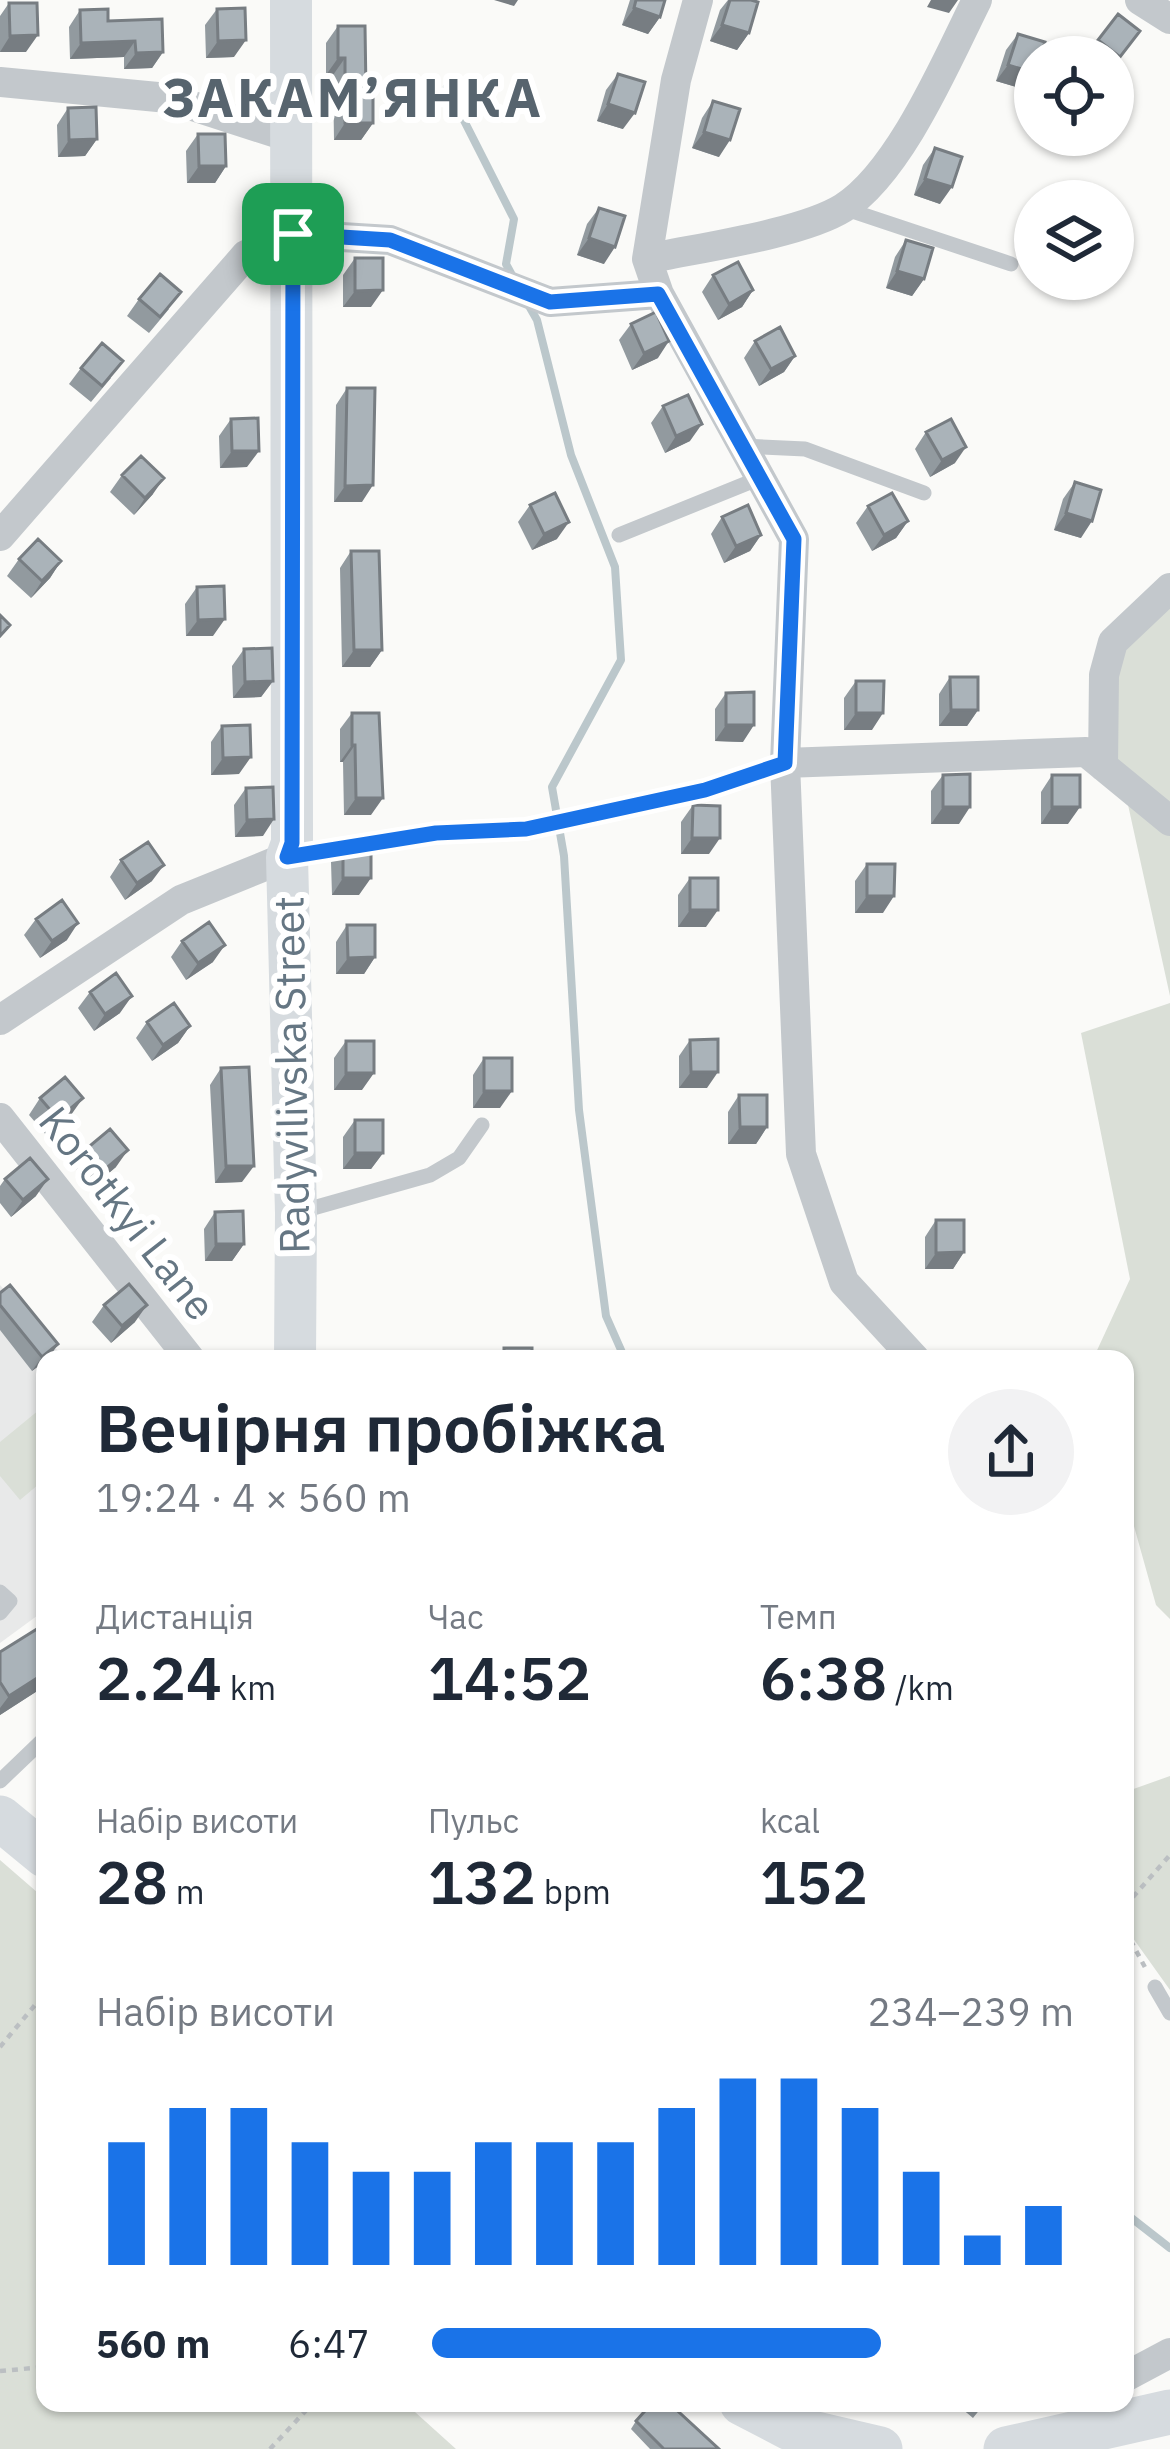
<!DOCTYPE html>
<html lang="uk">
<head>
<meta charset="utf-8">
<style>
	:root { --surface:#fff; --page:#f2f2f3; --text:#1f2937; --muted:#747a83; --accent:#1a73e8 }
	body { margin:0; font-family:"IBM Plex Sans",sans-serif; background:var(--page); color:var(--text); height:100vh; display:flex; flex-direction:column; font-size:45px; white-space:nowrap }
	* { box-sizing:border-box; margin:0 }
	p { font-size:39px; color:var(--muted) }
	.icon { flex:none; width:66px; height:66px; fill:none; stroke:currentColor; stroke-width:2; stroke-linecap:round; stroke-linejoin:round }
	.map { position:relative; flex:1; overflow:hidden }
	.panel { position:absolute; left:36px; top:1350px; width:1098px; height:1062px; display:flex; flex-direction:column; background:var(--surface); border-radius:24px; box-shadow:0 3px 9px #0004 }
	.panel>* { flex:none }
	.buttons { position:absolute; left:1014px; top:36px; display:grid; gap:24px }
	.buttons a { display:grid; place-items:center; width:120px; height:120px; border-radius:50%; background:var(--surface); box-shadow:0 3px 9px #0004; font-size:60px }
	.pin { position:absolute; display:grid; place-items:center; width:102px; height:102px; color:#fff; margin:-51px; border-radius:24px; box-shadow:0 6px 18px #0006 }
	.round { display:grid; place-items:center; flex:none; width:126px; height:126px; border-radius:63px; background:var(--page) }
	.head { display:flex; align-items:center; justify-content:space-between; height:204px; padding:0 60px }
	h1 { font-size:66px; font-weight:600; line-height:90px }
	.metrics { display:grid; grid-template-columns:repeat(3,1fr); gap:18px; height:204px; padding:12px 60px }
	.metrics div { display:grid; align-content:center }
	.metrics b { font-size:60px; font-weight:600 }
	.metrics small { font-size:33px; font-weight:400 }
	.metrics p { font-size:33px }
	.chart { height:336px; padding:24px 60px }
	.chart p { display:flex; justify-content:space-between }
	.chart svg { width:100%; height:216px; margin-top:12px; stroke:var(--accent); stroke-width:6 }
	ul { padding:0 60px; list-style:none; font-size:39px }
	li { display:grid; grid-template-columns:192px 144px 1fr; align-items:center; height:90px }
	li i { height:30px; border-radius:15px; background:var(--accent) }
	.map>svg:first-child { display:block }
</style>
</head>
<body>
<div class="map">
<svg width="1170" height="2449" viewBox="0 0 1170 2449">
	<rect width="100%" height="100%" fill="#fafaf8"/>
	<path fill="#e8e9e9" d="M0,1285L65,1359H45V1610L0,1643Z"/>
	<path fill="#dadfd7" d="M1170,588V996L1123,782L1103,766L1104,675Z
		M1170,1003V1619L1156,1605L1125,1494V1359H1093L1130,1279L1081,1033Z
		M45,1405V1479L20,1500L0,1476V1442Z
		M1170,1776V1990L1125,1927V1792Z
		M0,1860L45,1899V2403H405L456,2449H0Z"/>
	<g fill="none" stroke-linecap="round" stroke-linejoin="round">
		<path stroke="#bbc7cb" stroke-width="8" d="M447,87L514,219L506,264L513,277
			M529,306L537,320L571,455L615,567L621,660L552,787L564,856L579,1110L606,1316L625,1359
			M1125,2213L1170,2248"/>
		<path stroke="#bbbfc2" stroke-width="4.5" stroke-dasharray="6 6" stroke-linecap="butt" d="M322,852L436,833L526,829L619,811L758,772
			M1125,1906L1170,1855
			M1125,1930L1147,1971
			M0,2047L45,1993
			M0,2371L45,2367
			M270,2449L313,2403"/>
		<path stroke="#c3c8cc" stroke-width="15" d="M846,209L1011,264
			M743,446L805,449L924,493
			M619,535L760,478
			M299,1212L430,1175L459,1158L482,1125
			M0,1592L10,1601L0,1613
			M0,1781L45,1738
			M1155,1987L1170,2013"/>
		<path stroke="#c3c8cc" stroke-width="30" d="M698,0L676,80L647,259L659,294L794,539L785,763L801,1154L844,1282L915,1359
			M1140,0L1170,19
			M0,82L168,98L292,138
			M647,259C698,248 801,234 843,208C900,172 947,60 977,0
			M0,536L246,255L293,234L390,240L550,302L659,294
			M785,763L1086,752L1170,821
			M1103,766L1104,675L1113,642L1170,588
			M0,1020L181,900L287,857
			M0,1118L190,1359
			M1125,2377L1170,2353"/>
		<path stroke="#d6dbdf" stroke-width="42" d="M291,0L292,843L287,857L296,1213L295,1359"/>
		<path stroke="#d6dbdf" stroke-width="45" d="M0,1818L45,1855
			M742,2403L790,2428L880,2449
			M1006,2449L1170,2412"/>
	</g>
	<path fill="#929a9f" d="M630,0H665L660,17L648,34L622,25Z
		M728,0H751L749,33L737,50L710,41L720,10Z
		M9,3L26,52H0V16Z
		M217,9L234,57L206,58L205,25Z
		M80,10L108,21L163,52L152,68L124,69V57L70,59L69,27Z
		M338,26L366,91L373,123L361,140H334L333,75H326V43Z
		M1140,31L1113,68V57L1087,56L1098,40Z
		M1018,34L1035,73L1023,89L996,81L1006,50Z
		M618,74L623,129L597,121L606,90Z
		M713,101L719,157L692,148L702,118Z
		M68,108L97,139L85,156L58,157L57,125Z
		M198,134L226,166L215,183H187L186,151Z
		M935,148L940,204L914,195L923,165Z
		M599,208L604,264L577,255L587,224Z
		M906,240L924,279L912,296L886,288L895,257Z
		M355,258L371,307H343V275Z
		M713,275L753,290L742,307L718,320L702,292Z
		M139,299L169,309L149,333L127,316Z
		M631,324L658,358L632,370L619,340Z
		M755,341L795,356L784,372L759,386L744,358Z
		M81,368L111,378L91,402L69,384Z
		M347,388L362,502H334L336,405Z
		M663,406L690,441L665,453L651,423Z
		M231,419L247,467L220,468L219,436Z
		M926,432L955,463L930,477L915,449Z
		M122,475L153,494L134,515L110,492Z
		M1075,482L1081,538L1054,530L1063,499Z
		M530,505L557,539L532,550L518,522Z
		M868,506L908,521L896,538L872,551L856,523Z
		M722,517L761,535L750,551L724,563L711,534Z
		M351,551L382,650L370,667H342L340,568Z
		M19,559L61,561L50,578L31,598L7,576Z
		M197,587L213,636H186L185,604Z
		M244,649L273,681L261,697L233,698L232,666Z
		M950,677L978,710L967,726H939V694Z
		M856,681L872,730H844V698Z
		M726,693L743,742L715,741V709Z
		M352,713L371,815H344L343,762H340V729Z
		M222,726L239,774L211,775V742Z
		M943,775L959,824H931V791Z
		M1052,775L1068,824H1041V792Z
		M246,788L263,836L235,837L234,805Z
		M693,805L709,854H681V822Z
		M343,846L359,895H332L331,862Z
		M121,860L152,881L125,900L110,877Z
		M867,864L883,913H855V881Z
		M690,878L706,927H678V895Z
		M36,919L67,940L40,958L24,935Z
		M347,925L375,957L364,974H336V942Z
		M182,941L213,962L186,980L171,957Z
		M90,992L120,1013L94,1031L78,1008Z
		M147,1022L190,1026L178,1043L152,1061L136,1038Z
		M690,1040L707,1088H679V1056Z
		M346,1041L362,1090H334V1058Z
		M484,1058L500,1108H473V1075Z
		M221,1068L242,1182L215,1183L210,1085Z
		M739,1095L767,1127L756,1144H728V1112Z
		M40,1098L71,1115L47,1136L29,1115Z
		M355,1120L383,1153L371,1169H343V1137Z
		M85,1150L116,1167L91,1188L74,1166Z
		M5,1179L36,1196L11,1217L0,1203V1186Z
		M215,1212L244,1244L232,1261H205L204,1229Z
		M936,1220L964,1252L953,1269H925V1237Z
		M0,1293L49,1358L32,1371L0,1330Z
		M104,1305L135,1322L111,1343L92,1322Z
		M0,1652L45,1686L0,1715Z
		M955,2403H985L973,2418Z
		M636,2421L719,2449H650L631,2429Z"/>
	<path fill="#777d82" d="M494,0H518L514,6Z
		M931,0H958L949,13L927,7Z
		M634,8L660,17L648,34L622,25Z
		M722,25L749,33L737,50L710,41Z
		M38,35L26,52H0L10,36Z
		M246,40L234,57L206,58L218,41Z
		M135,41L124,57L70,59L81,43Z
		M163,52L152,68L124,69L136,53Z
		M338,58H345L333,75H326Z
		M1008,65L1035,73L1023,89L996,81Z
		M608,104L635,113L623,129L597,121Z
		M345,123H373L361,140H334Z
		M704,132L730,140L719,157L692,148Z
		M97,139L85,156L58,157L69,140Z
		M199,166H226L215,183H187Z
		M925,179L952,187L940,204L914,195Z
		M589,238L615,247L604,264L577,255Z
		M897,271L924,279L912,296L886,288Z
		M383,290L371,307H343L355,291Z
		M753,290L742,307L718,320L729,304Z
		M669,341L658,358L632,370L644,353Z
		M795,356L784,372L759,386L771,369Z
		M702,424L690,441L665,453L676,436Z
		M966,447L955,463L930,477L942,460Z
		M232,451H259L247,467L220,468Z
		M164,478L153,494L134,515L145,498Z
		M373,485L362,502H334L345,486Z
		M1066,513L1092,521L1081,538L1054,530Z
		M908,521L896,538L872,551L884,535Z
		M569,522L557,539L532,550L544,534Z
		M761,535L750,551L724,563L736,546Z
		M61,561L50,578L31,598L42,581Z
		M225,619L213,636H186L198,620Z
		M354,650H382L370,667H342Z
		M273,681L261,697L233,698L245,682Z
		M951,710H978L967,726H939Z
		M856,713H883L872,730H844Z
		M726,725H754L743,742L715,741Z
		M352,745H355L343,762H340Z
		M251,757L239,774L211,775L223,758Z
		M356,798H383L371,815H344Z
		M943,807H970L959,824H931Z
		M1052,807H1080L1068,824H1041Z
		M274,819L263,836L235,837L247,820Z
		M692,838H720L709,854H681Z
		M164,865L152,881L125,900L137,883Z
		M343,878H371L359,895H332Z
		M867,896H894L883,913H855Z
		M690,910H718L706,927H678Z
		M78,923L67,940L40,958L52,941Z
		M225,945L213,962L186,980L198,963Z
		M375,957L364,974H336L348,958Z
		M132,996L120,1013L94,1031L105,1014Z
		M190,1026L178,1043L152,1061L163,1045Z
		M691,1072H718L707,1088H679Z
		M346,1073H374L362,1090H334Z
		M484,1091H512L500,1108H473Z
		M83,1098L71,1115L47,1136L58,1119Z
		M740,1127H767L756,1144H728Z
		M128,1150L116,1167L91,1188L103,1171Z
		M355,1153H383L371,1169H343Z
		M226,1166H254L242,1182L215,1183Z
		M48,1179L36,1196L11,1217L23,1200Z
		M216,1244H244L232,1261H205Z
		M964,1252L953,1269H925L936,1253Z
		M147,1305L135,1322L111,1343L122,1326Z
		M58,1344L49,1358L32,1371L42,1357Z
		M45,1673V1686L0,1715V1708L9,1696Z"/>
	<path fill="#aab3b9" stroke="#777d82" stroke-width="3" d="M636,0H665L660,17L634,8Z
		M730,0H751L758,2L749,33L722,25Z
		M9,3H37L38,35L10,36Z
		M245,8L246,40L218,41L217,9Z
		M108,9V21L162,19L163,52L136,53L135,41L81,43L80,10Z
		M1118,14L1140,31L1120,57L1098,40Z
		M338,26H365L366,91H373V123H345V58H338Z
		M1018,34L1045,42L1040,57H1035V73L1008,65Z
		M618,74L645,82L635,113L608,104Z
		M713,101L740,109L730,140L704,132Z
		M96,107L97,139L69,140L68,108Z
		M198,134H225L226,166H199Z
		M935,148L962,157L952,187L925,179Z
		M599,208L625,216L615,247L589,238Z
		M906,240L933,248L924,279L897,271Z
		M355,258H383V290L355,291Z
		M738,262L753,290L729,304L713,275Z
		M160,274L181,292L160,317L139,299Z
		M656,312L669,341L644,353L631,324Z
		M780,327L795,356L771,369L755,341Z
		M102,343L123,361L102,386L81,368Z
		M347,388H375L373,485L345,486Z
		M688,395L702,424L676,436L663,406Z
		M258,418L259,451H232L231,419Z
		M951,419L966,447L942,460L926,432Z
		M141,456L164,478L145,498L122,475Z
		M1075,482L1101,490L1092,521L1066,513Z
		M555,493L569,522L544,534L530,505Z
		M892,493L908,521L884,535L868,506Z
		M748,505L761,535L736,546L722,517Z
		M38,539L61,561L42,581L19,559Z
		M351,551H379L382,650H354Z
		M224,586L225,619L198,620L197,587Z
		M0,615L10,625L0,636Z
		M272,648L273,681L245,682L244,649Z
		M950,677H978V710H951Z
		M856,681H884L883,713H856Z
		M754,692V725H726V693Z
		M352,713H379L383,798H356L355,745H352Z
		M250,725L251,757L223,758L222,726Z
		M970,774V807H943V775Z
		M1052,775H1080V807H1052Z
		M273,787L274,819L247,820L246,788Z
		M693,805L720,806V838H692Z
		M148,842L164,865L137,883L121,860Z
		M343,846H371V878H343Z
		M867,864H895L894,896H867Z
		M690,878H718V910H690Z
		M62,900L78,923L52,941L36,919Z
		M209,922L225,945L198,963L182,941Z
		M347,925H375V957L348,958Z
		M116,973L132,996L105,1014L90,992Z
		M174,1003L190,1026L163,1045L147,1022Z
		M718,1039V1072H691L690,1040Z
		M346,1041H374V1073H346Z
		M484,1058H512V1091H484Z
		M249,1067L254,1166H226L221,1068Z
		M65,1077L83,1098L58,1119L40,1098Z
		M739,1095H767V1127H740Z
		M355,1120H383V1153H355Z
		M110,1129L128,1150L103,1171L85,1150Z
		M30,1158L48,1179L23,1200L5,1179Z
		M243,1211L244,1244H216L215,1212Z
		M936,1220H964V1252L936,1253Z
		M129,1284L147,1305L122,1326L104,1305Z
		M10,1285L58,1344L42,1357L0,1305V1293Z
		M504,1348H532V1359H504Z
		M45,1624V1673L9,1696L0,1682V1652Z
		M652,2403H669L719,2449H664L636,2421Z"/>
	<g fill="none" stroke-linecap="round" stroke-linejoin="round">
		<g stroke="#fff" stroke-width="24">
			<path id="route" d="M293,234L390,240L550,302L658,294L794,539L785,763L705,790L526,829L436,833L287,857L292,843Z"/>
		</g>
		<use href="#route" stroke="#1a73e8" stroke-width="15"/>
	</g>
	<g text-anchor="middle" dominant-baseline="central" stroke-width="12" stroke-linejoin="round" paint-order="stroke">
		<g font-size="42" fill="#657683" stroke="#fff">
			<text transform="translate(291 1075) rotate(-91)">Radyvilivska Street</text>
			<text transform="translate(128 1213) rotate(52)">Korotkyi Lane</text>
		</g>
		<g font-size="54" font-weight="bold" letter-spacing="3" fill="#57646e" stroke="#fff">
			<text x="353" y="97">ЗАКАМ’ЯНКА</text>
		</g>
	</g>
</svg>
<div class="buttons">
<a><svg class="icon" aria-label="locate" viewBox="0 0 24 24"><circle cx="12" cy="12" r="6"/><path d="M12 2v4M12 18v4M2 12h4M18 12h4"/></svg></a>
<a><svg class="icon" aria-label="layers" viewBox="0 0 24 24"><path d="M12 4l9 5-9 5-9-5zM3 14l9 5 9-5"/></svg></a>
</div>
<div class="pin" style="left:293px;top:234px;background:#1e9e55"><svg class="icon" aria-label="arrive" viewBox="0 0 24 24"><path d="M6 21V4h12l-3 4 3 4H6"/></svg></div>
<section class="panel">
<div class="head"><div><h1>Вечірня пробіжка</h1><p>19:24 · 4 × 560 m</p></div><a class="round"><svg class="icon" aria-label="share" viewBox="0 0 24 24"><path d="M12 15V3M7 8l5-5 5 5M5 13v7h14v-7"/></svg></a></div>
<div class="metrics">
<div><p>Дистанція</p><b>2.24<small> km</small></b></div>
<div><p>Час</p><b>14:52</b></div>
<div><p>Темп</p><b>6:38<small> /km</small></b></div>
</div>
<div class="metrics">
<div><p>Набір висоти</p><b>28<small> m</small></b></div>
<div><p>Пульс</p><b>132<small> bpm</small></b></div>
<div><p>kcal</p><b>152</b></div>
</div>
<div class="chart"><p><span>Набір висоти</span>234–239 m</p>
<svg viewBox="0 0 160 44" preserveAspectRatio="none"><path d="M5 44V19M15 44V12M25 44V12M35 44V19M45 44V25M55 44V25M65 44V19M75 44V19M85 44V19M95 44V12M105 44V6M115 44V6M125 44V12M135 44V25M145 44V38M155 44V32"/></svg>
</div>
<ul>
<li><b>560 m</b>6:47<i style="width:70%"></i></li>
</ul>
</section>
</div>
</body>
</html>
